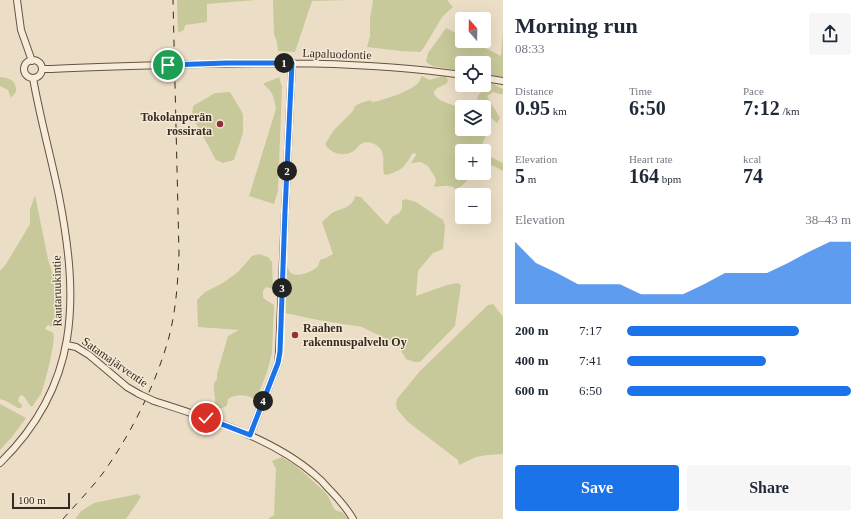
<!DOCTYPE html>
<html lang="en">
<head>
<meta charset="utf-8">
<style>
	:root { --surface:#fff; --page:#f6f6f7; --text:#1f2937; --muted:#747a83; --accent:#1a73e8 }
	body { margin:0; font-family:Georgia,serif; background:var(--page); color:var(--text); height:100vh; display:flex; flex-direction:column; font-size:15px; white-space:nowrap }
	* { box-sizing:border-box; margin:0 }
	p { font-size:13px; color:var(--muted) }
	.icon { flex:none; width:22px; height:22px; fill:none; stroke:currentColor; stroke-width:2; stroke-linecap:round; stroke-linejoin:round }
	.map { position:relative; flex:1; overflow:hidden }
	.sheet { display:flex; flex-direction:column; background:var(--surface); width:360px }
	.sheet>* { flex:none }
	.needle { width:26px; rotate:340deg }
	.tools { position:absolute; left:455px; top:12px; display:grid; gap:8px }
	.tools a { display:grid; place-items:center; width:36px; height:36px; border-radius:4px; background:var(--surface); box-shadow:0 4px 16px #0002; font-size:20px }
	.scale { position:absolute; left:12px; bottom:10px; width:58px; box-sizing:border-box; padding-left:4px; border:2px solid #372a20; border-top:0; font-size:11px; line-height:14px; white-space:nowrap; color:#372a20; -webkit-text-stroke:3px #f4e9d5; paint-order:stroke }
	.pin { position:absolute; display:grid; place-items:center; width:34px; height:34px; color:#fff; margin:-17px; border:2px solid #fff; border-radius:50%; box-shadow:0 1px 4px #0007 }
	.km { position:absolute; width:20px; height:20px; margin:-10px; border-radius:50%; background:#222; color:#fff; font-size:11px; line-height:20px; text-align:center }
	.round { display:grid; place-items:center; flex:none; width:42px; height:42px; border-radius:4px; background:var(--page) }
	.headline { display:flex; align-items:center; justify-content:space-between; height:68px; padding:0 12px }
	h1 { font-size:22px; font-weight:800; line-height:30px }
	.metrics { display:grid; grid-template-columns:repeat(3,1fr); gap:6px; height:68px; padding:4px 12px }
	.metrics div { display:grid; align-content:center }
	.metrics b { font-size:20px; font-weight:800 }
	.metrics small { font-size:11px; font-weight:400 }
	.metrics p { font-size:11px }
	.chart { height:112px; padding:8px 12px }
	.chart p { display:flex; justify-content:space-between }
	.chart svg { width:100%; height:72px; margin-top:4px; fill:var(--accent); opacity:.7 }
	.primary-button { display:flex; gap:8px; margin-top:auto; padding:8px 12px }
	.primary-button a { flex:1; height:46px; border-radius:4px; background:var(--accent); color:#fff; font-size:16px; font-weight:800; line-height:46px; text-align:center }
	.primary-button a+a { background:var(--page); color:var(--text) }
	ul { padding:0 12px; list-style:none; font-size:13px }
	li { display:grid; grid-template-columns:64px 48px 1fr; align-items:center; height:30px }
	li i { height:10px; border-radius:5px; background:var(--accent) }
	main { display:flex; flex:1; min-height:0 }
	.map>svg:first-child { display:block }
</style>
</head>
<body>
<main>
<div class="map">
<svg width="503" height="519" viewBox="0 0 503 519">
	<rect width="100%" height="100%" fill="#ecdec6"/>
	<path fill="#c7c99a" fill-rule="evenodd" d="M177,0H256L207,4V22L185,25L184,30L178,33Z
		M273,0H352L312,1L295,52L278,51L277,42L274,34Z
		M373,0H447L453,7L443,16L423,49L420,52L400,51L367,47L370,36V19Z
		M446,28L462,36V41H472L501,56L503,32V77L484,74V63H462V71L432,66L426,62L428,53Z
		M422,76L430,80L442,76L446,77L448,80L447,83C444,85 435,88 434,92C433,100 455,106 460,107C466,107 471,104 476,105C477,96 479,92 487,89L488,83C493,83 498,87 503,89V94H500L493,92L487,96L500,118L497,123L490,117L485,123L489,131C475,151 486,154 503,163V171C497,168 492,164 484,165V151H462V173H473C468,179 463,187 456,189C449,184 443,186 435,187L434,186L436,181L435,177L428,166L421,162L411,163L416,155L415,153L412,154C405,167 401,171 386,175L384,174C382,167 385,159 382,152C380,145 368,139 361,144C358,146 356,150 352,152C342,157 330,153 325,144L334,130L352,112L354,109V107C359,103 365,101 372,100L371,102H372C382,101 414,90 419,82C420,80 421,77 422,76ZM462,107H484V129H462Z
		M0,77C10,78 17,81 16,92L11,98L8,90L0,86Z
		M279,77L282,87L278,191L274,204L249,196L276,109C274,98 273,91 263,84C268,81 274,80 279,77Z
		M230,92L243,114V133L234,160L223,163L216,160L192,116L193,106L215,93Z
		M35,195L48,259L53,275L57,291V326L55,328L48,325L46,327L45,329C47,330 52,332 53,333C57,338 44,387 41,394C38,398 35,402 32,407C27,404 27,398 22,395L19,397L18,401L22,405L21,408H18L6,401L0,399V271L6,264L30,224V210Z
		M355,196L361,197L387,225L393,216L398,214L400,212L402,208V201L405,199L416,202L443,220L445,226L443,249L433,253L418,271L416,296L447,285L458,283L461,285L455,326L420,362H414L406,359L397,344L362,327L318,320L285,313L283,302L286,257C287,262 287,270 291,273C296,278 313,272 318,266C318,266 320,261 320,260L326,258L333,254L322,222C326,219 329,215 332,213C341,208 353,208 355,196Z
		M259,254L268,257L272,262L273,289L266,287L263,291V297L266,300L274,305L272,353L267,372L256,400C248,395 237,393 228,399C227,401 228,403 227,405C224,409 217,409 213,408C214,405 216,401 215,398C215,391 211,385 217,379V374L228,336L239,330L198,327L197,300L205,292L223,283L239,271L252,256Z
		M493,304L503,317V454L488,455L476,457L459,465L458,460L408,422L397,409L396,403L397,399L420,371L488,305Z
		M0,404L26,418L12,437L0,450Z
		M282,457L295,465L324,491L328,496L334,509L337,511L342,512L345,515L348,519H268L274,515L276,469L272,461Z
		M138,494L141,497L126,519H75L81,511L94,503Z"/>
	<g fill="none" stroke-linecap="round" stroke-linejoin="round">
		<g stroke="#685240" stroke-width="8">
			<path id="secondary" d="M17,0L21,30L32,61
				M24 69a9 9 0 1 1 18 0a9 9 0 1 1-18 0Z
				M42,69H51C89,67 127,66 166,65C264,62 364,61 462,75
				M484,78L503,81
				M67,345L76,347L89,355L127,387L139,394
				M154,401C207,418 273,438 315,475C320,479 324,483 328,488C337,497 346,507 353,519
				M250,435L278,363L279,352L285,211L292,63
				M0,463C80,385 79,299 59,196C51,157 40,118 33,78"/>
		</g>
		<use href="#secondary" stroke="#f7ecd9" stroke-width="6"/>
		<path stroke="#372a20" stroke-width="1" stroke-dasharray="7 7" stroke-linecap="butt" d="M63,519C76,504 91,489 103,473C131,434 156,384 169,337C176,310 178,281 179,253L173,0"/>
		<g stroke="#685240" stroke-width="8" stroke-linecap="butt">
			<path id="secondary-bridge" d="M139,394L154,401"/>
		</g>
		<use href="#secondary-bridge" stroke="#f7ecd9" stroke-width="6"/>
	</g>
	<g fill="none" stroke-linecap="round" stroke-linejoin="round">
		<g stroke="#fff" stroke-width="8">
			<path id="route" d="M168,65L227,63H292L285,211L280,352L278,363L250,435L206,418"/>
		</g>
		<use href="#route" stroke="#1a73e8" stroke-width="5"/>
	</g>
	<g fill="#923036" stroke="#f4e9d5" stroke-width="1.5">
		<circle cx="220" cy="124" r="4"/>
		<circle cx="295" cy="335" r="4"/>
	</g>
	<g text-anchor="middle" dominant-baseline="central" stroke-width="3" stroke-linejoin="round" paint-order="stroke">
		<g font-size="12" fill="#372a20" stroke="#f4e9d5">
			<text transform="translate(337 54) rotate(2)">Lapaluodontie</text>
			<text transform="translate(57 291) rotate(-91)">Rautaruukintie</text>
			<text transform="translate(115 362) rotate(35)">Satamajärventie</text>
		</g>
		<g font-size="12" font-weight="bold" fill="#372a20" stroke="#f4e9d5" text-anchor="end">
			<text x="212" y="117">Tokolanperän<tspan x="212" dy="14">rossirata</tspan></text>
			<text x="303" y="328" text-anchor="start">Raahen<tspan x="303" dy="14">rakennuspalvelu Oy</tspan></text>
		</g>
	</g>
</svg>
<div class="tools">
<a><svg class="needle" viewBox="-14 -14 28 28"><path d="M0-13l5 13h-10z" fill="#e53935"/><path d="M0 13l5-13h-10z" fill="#747a83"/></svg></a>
<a><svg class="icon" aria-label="locate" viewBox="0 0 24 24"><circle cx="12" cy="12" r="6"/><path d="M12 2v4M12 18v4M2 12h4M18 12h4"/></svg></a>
<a><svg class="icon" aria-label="layers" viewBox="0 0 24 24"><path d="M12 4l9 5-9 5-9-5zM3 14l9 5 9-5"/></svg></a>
<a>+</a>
<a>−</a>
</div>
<div class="scale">100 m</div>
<div class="pin" style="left:168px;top:65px;background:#1e9e55"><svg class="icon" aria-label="arrive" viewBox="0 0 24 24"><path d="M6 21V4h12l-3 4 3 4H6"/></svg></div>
<div class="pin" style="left:206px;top:418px;background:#d93025"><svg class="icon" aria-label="check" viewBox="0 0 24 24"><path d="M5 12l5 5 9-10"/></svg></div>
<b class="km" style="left:284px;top:63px">1</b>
<b class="km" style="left:287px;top:171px">2</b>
<b class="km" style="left:282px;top:288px">3</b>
<b class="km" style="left:263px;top:401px">4</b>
</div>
<section class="sheet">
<div class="headline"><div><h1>Morning run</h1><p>08:33</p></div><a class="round"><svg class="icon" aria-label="share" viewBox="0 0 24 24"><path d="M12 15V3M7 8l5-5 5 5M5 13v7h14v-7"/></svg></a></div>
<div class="metrics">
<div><p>Distance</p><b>0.95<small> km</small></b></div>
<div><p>Time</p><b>6:50</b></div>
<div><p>Pace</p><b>7:12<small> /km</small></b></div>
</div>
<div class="metrics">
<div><p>Elevation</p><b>5<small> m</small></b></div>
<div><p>Heart rate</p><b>164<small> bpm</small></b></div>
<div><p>kcal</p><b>74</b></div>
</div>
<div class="chart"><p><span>Elevation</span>38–43 m</p>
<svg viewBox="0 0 160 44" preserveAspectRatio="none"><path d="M0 44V6L10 19L20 25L30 32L40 32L50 32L60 38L70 38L80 38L90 32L100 25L110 25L120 25L130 19L140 12L150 6L160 6V44z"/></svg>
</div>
<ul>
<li><b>200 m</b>7:17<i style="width:77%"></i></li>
<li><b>400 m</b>7:41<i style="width:62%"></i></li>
<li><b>600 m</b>6:50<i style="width:100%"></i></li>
</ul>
<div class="primary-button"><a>Save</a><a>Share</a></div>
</section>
</main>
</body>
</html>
